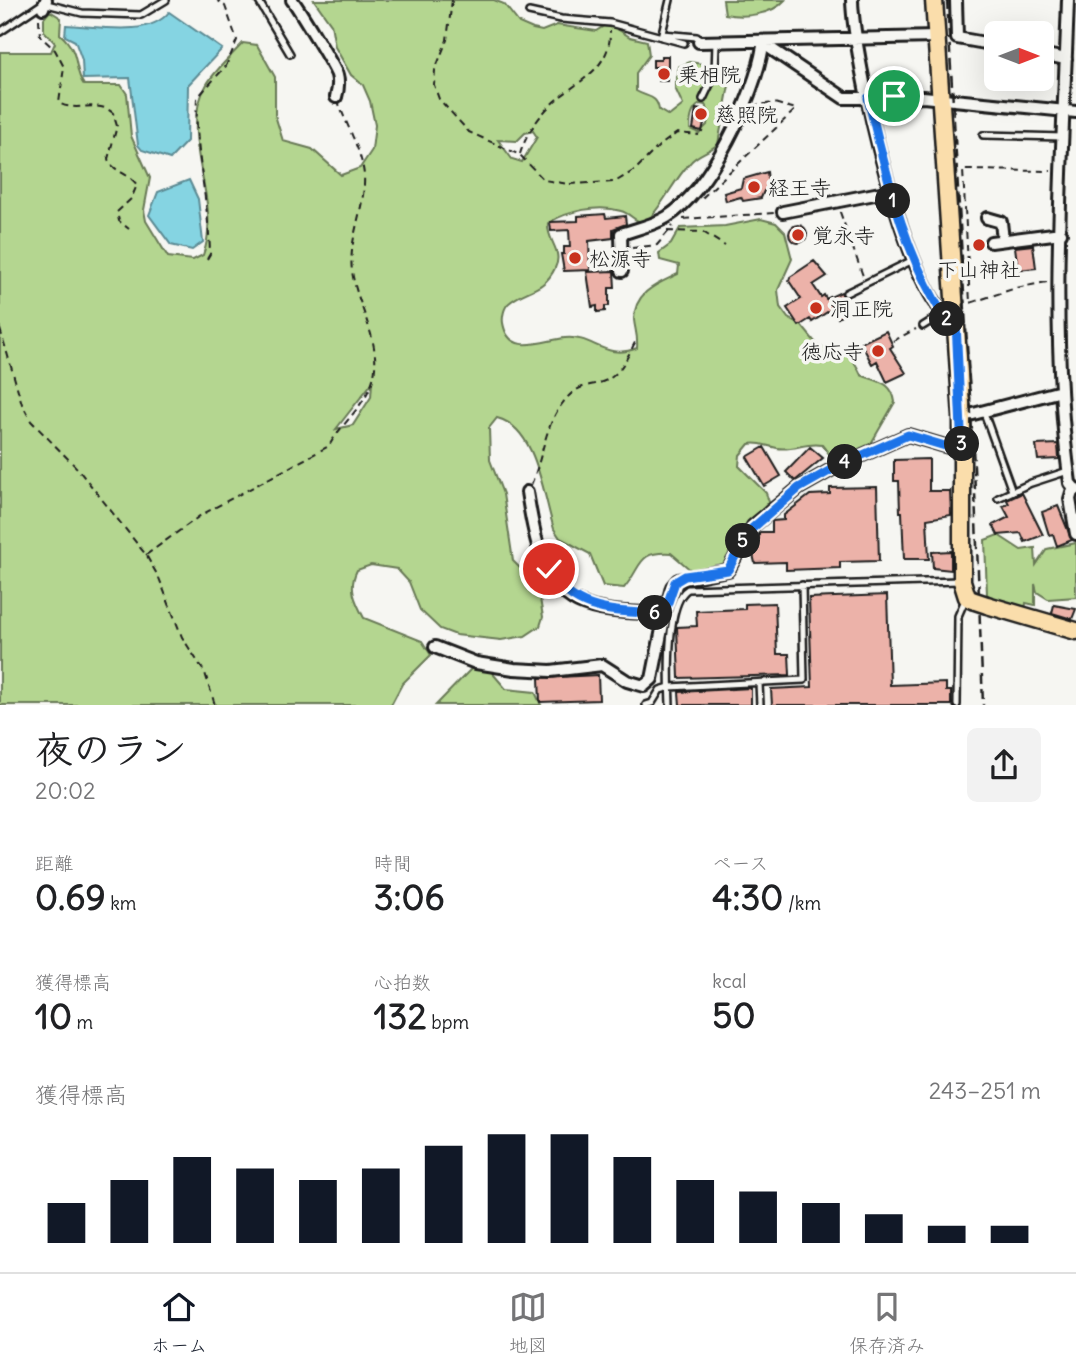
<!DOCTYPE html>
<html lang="ja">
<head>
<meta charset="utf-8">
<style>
	:root { --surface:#fff; --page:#f2f2f2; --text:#202124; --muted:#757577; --line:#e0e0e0; --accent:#111827 }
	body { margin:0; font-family:Delius,"Klee One",sans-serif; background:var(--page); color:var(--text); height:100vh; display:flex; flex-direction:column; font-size:26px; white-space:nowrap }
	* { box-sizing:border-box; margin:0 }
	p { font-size:23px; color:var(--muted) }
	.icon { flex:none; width:38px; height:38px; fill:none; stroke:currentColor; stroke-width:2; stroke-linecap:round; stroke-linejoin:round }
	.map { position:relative; height:705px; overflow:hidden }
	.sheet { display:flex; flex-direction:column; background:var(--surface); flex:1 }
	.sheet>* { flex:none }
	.needle { width:46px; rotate:90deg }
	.buttons { position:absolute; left:984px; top:21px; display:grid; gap:14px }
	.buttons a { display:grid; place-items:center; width:70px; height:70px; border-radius:10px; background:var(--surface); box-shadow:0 7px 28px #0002; font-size:35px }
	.pin { position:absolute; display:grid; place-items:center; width:60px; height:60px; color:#fff; margin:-30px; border:4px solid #fff; border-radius:50%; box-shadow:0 2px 7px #0007 }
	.km { position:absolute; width:35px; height:35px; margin:-18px; border-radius:50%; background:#222; color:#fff; font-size:19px; line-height:35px; text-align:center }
	.round { display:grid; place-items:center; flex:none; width:74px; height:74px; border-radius:10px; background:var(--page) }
	.summary { display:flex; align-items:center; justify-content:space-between; height:119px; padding:0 35px }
	h1 { font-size:38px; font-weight:700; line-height:52px }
	.stats { display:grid; grid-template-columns:repeat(3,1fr); gap:10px; height:119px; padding:7px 35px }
	.stats div { display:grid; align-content:center }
	.stats b { font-size:35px; font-weight:700 }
	.stats small { font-size:19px; font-weight:400 }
	.stats p { font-size:19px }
	.chart { height:196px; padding:14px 35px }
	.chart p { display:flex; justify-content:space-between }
	.chart svg { width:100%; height:126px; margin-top:7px; stroke:var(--accent); stroke-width:6 }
	.dock { display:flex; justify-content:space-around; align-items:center; height:98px; border-top:2px solid var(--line); background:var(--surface); font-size:19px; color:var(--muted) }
	.dock a { display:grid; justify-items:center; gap:4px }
	.dock .on { color:var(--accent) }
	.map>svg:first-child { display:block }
</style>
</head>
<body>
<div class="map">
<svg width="1076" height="705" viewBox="0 0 1076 705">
	<rect width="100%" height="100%" fill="#f6f6f2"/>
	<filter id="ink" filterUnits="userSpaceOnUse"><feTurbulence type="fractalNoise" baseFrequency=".0143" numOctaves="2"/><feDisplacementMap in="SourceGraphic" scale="14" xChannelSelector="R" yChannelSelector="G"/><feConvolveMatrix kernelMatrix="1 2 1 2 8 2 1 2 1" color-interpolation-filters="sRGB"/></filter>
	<g filter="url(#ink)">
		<path fill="#b4d690" stroke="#687956" stroke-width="2" fill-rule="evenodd" d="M314,0H494L504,4L519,23L533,29L542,31L557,25L596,31L604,26L614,27L630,37L647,41L649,55L636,73V91C648,98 657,95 659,110L669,116L683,105L675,88L678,67L690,62L721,67L729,85L718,144C709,152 697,154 690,163C673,181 663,206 646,222C634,223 632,214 621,211C598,204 568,211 548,223C546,240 564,251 555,268C544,292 525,289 509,303C504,307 502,317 503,323C509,358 544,340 565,338C593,335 605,361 637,348C638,334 635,330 634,320C634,292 657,284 678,274L679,265L660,260L659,253L671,244L680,228L725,226L761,219L776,223L785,232L792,259L778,290L780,307L788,318L802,326L819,347C843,346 851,352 861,375C877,382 892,381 895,402L869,447L840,460L830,455L822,445C806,442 793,451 777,448C766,446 760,442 749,444L740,455L739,466L766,493L769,502L741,534L727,562L718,567L693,572L671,553C636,551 643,566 624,588L603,586L590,554L560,538L554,529C543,495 537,428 497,418L489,428L490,460L503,494L513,561L538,586L543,617L540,626L525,636L501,640L456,635L440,629L420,610L409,582L397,569L371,565L357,570C348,588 355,601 364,618L422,641L431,655L402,684L391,705H0V52H51L55,43L44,31V18L50,11L61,18L60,34C82,54 72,67 84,85H121L127,94L131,136L150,178L144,210L146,221L168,257L193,260L203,255C224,200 175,138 207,84C216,69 231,56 243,43L257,45L275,77V115L283,141L312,149L341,175L360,168L372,150L375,125L370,101L363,85L351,75L335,47L331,24ZM700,104L705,105L709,112L707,125L699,133L690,129C690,120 691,109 700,104ZM533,131L537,137L522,162L512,159L498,140L517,141L525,133ZM372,383L371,397L353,425L336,429Z
			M723,0H785C772,15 744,18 725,14Z
			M998,535L1021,550L1035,548L1036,565L1047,549L1076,543V597L1048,599L1037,592L1035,584V605L1026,603L1025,610L987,595L985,540Z
			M488,668L506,689L535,692L541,705H436L471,669Z"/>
		<path fill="#85d4e2" stroke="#5b8a93" stroke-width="2" d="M169,12L222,49L188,85L187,141L170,159L142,150L138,145L130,78L83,79L82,60L75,41L65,36L66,25C96,26 149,38 169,12Z
			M189,180L198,199L203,242L192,250L171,245L149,215L158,192Z"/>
		<path fill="#ecb2a9" stroke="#1c1c1c" stroke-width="2" d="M661,56H668V81H659V67H653V60H661Z
			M696,109L707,111L702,131L693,129Z
			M767,172L769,190L764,191L761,198L743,201L741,197L726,201L724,193L741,188L743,179Z
			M605,214L606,218L625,216L626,224L613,229V238L589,241L590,270L564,271L561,254H564V247H570L569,230L551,231L550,222L578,221V216Z
			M789 234a9 9 0 1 1 18 0a9 9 0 1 1-18 0Z
			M1033,245L1036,268L1018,270L1015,247Z
			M814,261L827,276L813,285L821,297L824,295L826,299L841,292L844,298L837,301L845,313L838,318L832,309L812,322L810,319L799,326L787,308L801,299L789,281L790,277Z
			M614,271L615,288H609V306H605V311L597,312V306L592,307L587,272Z
			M886,331L893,346L890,348L906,373L887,382L877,361L872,364L861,343Z
			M1058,444L1059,459L1038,460L1036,445Z
			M764,447L781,476L764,486L747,457Z
			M810,447L823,458L795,481L786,472Z
			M929,459V491H950L951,515L927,519L929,559H904L902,512H900L899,481H894V460Z
			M877,487L879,561L840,562V568L786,570V562L755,563L751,546L755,539H759V532H772V521L784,520V515L810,495L830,494V488Z
			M1022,493L1043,535L1025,542L1021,533L998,535L993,525L1009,517L1003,506L1009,504L1007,500Z
			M1058,506L1072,540L1057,546L1053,534L1049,535L1042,512Z
			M951,551V570L933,568L932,552Z
			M887,595L890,685L946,683V691H951V705H772L771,689L812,687L809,598Z
			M775,603L777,654H789L790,675L679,678L677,627L697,626L696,611L745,609V604Z
			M1054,605L1076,609L1072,619L1052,613Z
			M598,675L599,700L540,702L539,678Z
			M751,688V705H680L679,692Z"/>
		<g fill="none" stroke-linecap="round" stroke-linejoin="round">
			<g stroke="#1c1c1c" stroke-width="10">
				<path id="lane" d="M258,0L290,54
					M529,12L561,19L610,23L684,43
					M0,32L43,3L82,13L141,15L166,0
					M662,34L697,37L699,42
					M661,37L670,0
					M703,99L715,74L716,42
					M983,135L1063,137
					M846,293L913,260
					M923,326L942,314
					M983,410L1012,491
					M998,498L1031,483L1068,471
					M759,683L760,705
					M646,705L652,703L660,690L670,687L804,680L802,585
					M670,705C669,680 665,603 688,589L959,581
					M957,705L958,616L965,600"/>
			</g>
			<g stroke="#1c1c1c" stroke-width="16">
				<path id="street" d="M292,0C296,4 335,68 337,75C339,82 338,90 336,97
					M852,0C853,54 906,304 956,322
					M956,0L957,38L996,45
					M1068,0C1063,155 1048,330 1070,483L1076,490
					M43,8L46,0
					M699,42L937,37
					M761,42L844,98L923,97L1076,112
					M1041,54L1066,59
					M783,212L890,191
					M987,218L1001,222L1003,240
					M991,242L1061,233
					M622,271L621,234C636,229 654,225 667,217C710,190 755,96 763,46
					M962,417L1061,391
					M1073,489L1070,499L1076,534
					M527,492C533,528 540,584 578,602C603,614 638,612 665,614L672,587L678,580L728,570L753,526L799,488L838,466L908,435L962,451
					M435,647L476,663L514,669L551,671L602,665L627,681L644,686L652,679L665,614"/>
			</g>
			<g stroke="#1c1c1c" stroke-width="21">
				<path id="primary" d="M934,0L962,417V581L967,597L972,600
					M987,605L1076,631"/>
			</g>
			<path stroke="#1c1c1c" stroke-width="2" stroke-dasharray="7 5" stroke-linecap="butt" d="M452,0L447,40L435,70L434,85L439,99L469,132L520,155L544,180L568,184L615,182L635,170L659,146L677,133L699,135
				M39,19L40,36L55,50L64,67L59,103C76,113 98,99 113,113L117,126L108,159C113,172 129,173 137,185L131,199L117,212L119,221L129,229
				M520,154C526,134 540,114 556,100C580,80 611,68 610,31
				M702,198L796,109L774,103L756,105
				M840,212L863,276
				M683,219L775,213
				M667,231L703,232L725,246
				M632,248L657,245L673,226
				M207,259L210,254C209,202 194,150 197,98L226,66L237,40L225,6L217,0
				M1047,282L1016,288L970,303L963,170L1051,171
				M827,300L839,296
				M0,329L22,404L31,421L77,468L146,555L159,578L182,637L205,673L215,705
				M893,341L916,329
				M531,485C543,457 544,428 562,404C581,378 595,390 613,376C624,367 630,351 637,339
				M146,555L201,515L329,446C341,424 361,410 371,385C386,347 357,308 352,271C348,238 366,207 364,175C362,152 347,126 339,104"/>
			<use href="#lane" stroke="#f6f6f2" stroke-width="5"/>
			<use href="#street" stroke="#f6f6f2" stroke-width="10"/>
			<use href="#primary" stroke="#faddab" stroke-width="16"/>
			<path stroke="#1c1c1c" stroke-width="2.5" stroke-dasharray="10 5" stroke-linecap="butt" d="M947,0L974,466L983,705"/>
			<g stroke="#1c1c1c" stroke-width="21" stroke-linecap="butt">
				<path id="primary-bridge" d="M972,600L987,605"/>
			</g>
			<use href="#primary-bridge" stroke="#faddab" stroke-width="16"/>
		</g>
	</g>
	<g fill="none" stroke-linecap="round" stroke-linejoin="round" filter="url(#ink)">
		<g stroke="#fff" stroke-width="14">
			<path id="route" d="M549,569C573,615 618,611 664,614L675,582L685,576L728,570L748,532L799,488L838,466L908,435L962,451L956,322L945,318C902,250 887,175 868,98L894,96"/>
		</g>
		<use href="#route" stroke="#1a73e8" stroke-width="9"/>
	</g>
	<g fill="#c8321e" stroke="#f6f6f2" stroke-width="2.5">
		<circle cx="664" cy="74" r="7"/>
		<circle cx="701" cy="114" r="7"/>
		<circle cx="754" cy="187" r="7"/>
		<circle cx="798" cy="235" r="7"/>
		<circle cx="979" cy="245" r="7"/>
		<circle cx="575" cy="258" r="7"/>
		<circle cx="816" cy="308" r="7"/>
		<circle cx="878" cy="351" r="7"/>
	</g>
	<g text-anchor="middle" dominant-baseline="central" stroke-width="7" stroke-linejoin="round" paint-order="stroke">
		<g font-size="21" fill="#1c1c1c" stroke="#f6f6f2" text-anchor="start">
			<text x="678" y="74">乗相院</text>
			<text x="715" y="114">慈照院</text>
			<text x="768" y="187">経王寺</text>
			<text x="812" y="235">覚永寺</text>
			<text x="589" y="258">松源寺</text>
			<text x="979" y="269" text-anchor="middle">下山神社</text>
			<text x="830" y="308">洞正院</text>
			<text x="864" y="351" text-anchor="end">徳応寺</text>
		</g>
	</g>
</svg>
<div class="buttons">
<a><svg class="needle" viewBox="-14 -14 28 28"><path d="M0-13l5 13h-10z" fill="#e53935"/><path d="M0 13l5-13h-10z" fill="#757577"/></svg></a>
</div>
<div class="pin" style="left:894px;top:96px;background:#1e9e55"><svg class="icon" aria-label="arrive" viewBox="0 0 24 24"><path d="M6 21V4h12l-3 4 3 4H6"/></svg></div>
<div class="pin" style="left:549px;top:569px;background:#d93025"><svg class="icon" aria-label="check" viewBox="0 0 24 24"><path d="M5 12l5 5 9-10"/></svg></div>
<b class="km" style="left:893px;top:201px">1</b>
<b class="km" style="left:947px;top:319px">2</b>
<b class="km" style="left:962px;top:444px">3</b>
<b class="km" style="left:845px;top:462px">4</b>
<b class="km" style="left:743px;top:541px">5</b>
<b class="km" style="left:655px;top:613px">6</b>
</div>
<section class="sheet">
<div class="summary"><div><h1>夜のラン</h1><p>20:02</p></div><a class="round"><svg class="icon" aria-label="share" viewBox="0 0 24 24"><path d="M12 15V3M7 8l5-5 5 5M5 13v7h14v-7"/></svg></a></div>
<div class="stats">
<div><p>距離</p><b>0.69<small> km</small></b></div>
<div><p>時間</p><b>3:06</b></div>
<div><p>ペース</p><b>4:30<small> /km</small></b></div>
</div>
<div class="stats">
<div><p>獲得標高</p><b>10<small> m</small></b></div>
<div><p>心拍数</p><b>132<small> bpm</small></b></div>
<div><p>kcal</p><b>50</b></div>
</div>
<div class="chart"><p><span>獲得標高</span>243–251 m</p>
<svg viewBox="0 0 160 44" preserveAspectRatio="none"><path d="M5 44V30M15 44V22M25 44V14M35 44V18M45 44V22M55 44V18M65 44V10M75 44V6M85 44V6M95 44V14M105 44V22M115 44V26M125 44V30M135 44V34M145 44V38M155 44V38"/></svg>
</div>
</section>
<nav class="dock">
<a class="on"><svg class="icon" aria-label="home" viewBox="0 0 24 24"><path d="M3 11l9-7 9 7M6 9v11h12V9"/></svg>ホーム</a>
<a><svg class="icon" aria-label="map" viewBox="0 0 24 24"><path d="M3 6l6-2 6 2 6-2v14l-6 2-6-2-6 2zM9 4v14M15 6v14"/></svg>地図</a>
<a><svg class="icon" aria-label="saved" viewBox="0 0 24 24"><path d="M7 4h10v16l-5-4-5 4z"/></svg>保存済み</a>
</nav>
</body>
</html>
